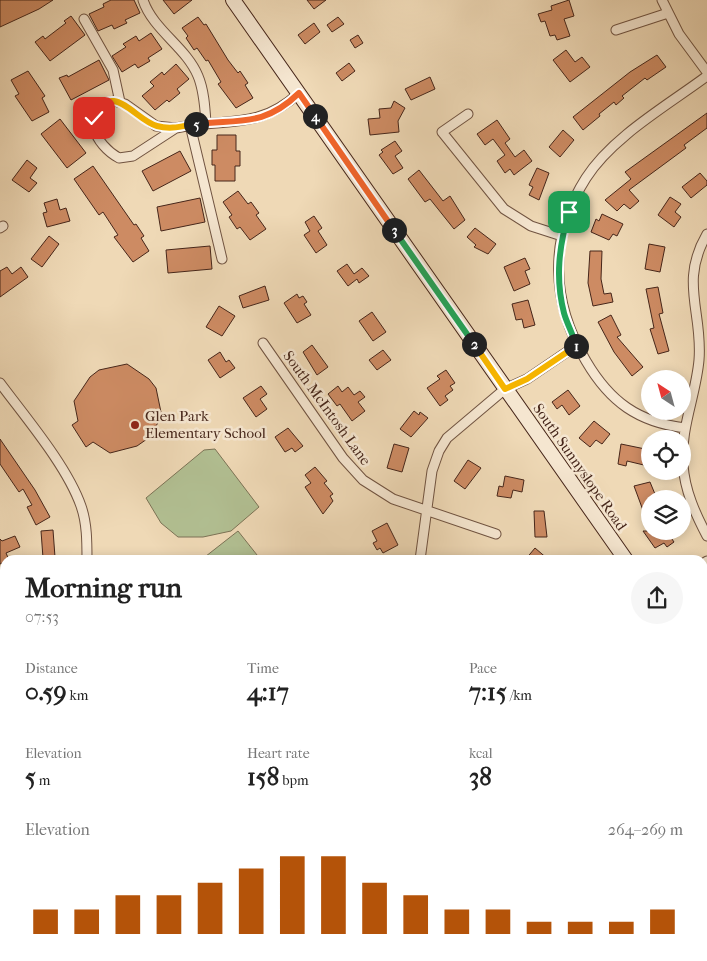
<!DOCTYPE html>
<html lang="en">
<head>
<meta charset="utf-8">
<style>
	:root { --surface:#fff; --page:#f6f6f6; --text:#222; --muted:#767676; --accent:#b45309 }
	body { margin:0; font-family:"IM FELL French Canon",serif; background:var(--page); color:var(--text); height:100vh; display:flex; flex-direction:column; font-size:19px; white-space:nowrap }
	* { box-sizing:border-box; margin:0 }
	p { font-size:16px; color:var(--muted) }
	.icon { flex:none; width:28px; height:28px; fill:none; stroke:currentColor; stroke-width:2; stroke-linecap:round; stroke-linejoin:round }
	.map { position:relative; flex:1; overflow:hidden }
	.drawer { position:absolute; left:0px; top:555px; width:708px; height:406px; display:flex; flex-direction:column; background:var(--surface); border-radius:15px 15px 0 0; box-shadow:0 2px 12px #0003 }
	.drawer>* { flex:none }
	.needle { width:32px; rotate:324deg }
	.tools { position:absolute; left:641px; top:370px; display:grid; gap:10px }
	.tools a { display:grid; place-items:center; width:50px; height:50px; border-radius:50%; background:var(--surface); box-shadow:0 2px 12px #0003; font-size:25px }
	.pin { position:absolute; display:grid; place-items:center; width:42px; height:42px; color:#fff; margin:-21px; border-radius:10px; box-shadow:0 2px 8px #0006 }
	.km { position:absolute; width:25px; height:25px; margin:-12px; border-radius:50%; background:#222; color:#fff; font-size:14px; line-height:25px; text-align:center }
	.round { display:grid; place-items:center; flex:none; width:52px; height:52px; border-radius:26px; background:var(--page) }
	.head { display:flex; align-items:center; justify-content:space-between; height:85px; padding:0 25px }
	h1 { font-size:28px; font-weight:800; line-height:38px }
	.metrics { display:grid; grid-template-columns:repeat(3,1fr); gap:8px; height:85px; padding:5px 25px }
	.metrics div { display:grid; align-content:center }
	.metrics b { font-size:25px; font-weight:800 }
	.metrics small { font-size:14px; font-weight:400 }
	.metrics p { font-size:14px }
	.chart { height:140px; padding:10px 25px }
	.chart p { display:flex; justify-content:space-between }
	.chart svg { width:100%; height:90px; margin-top:5px; stroke:var(--accent); stroke-width:6 }
	.map>svg:first-child { display:block }
</style>
</head>
<body>
<div class="map">
<svg width="707" height="961" viewBox="0 0 707 961">
	<rect width="100%" height="100%" fill="#efd9b6"/>
	<filter id="stains"><feTurbulence type="fractalNoise" baseFrequency=".004" numOctaves="4"/><feColorMatrix values="0 0 0 0 .2 0 0 0 0 .09 0 0 0 0 .02 0 0 0 .5 -.17"/></filter>
	<radialGradient id="worn" r=".72"><stop offset=".6" stop-color="#630" stop-opacity="0"/><stop offset="1" stop-color="#630" stop-opacity=".3"/></radialGradient>
	<path fill="#b2c093" stroke="#7c7356" d="M215,449L259,507L231,531L203,537H178L161,523L146,498L204,450Z
		M238,531L261,560H201Z"/>
	<path fill="#cd8b63" stroke="#46261a" d="M0,0H53L39,9L0,27Z
		M111,0H134L140,13L125,20L127,23L114,29L112,25L98,31L89,14L104,7L103,4Z
		M163,0H192L174,14Z
		M307,0H326L314,9Z
		M569,0L574,16L564,19L570,36L557,40L555,35L550,36L545,21L541,22L538,14L552,10L551,6Z
		M71,16L85,35L50,61L35,42L43,36L45,39L66,23L64,21Z
		M198,17L204,25L206,24L228,60L238,73L240,71L248,83L245,85L253,98L236,108L218,84L221,82L208,60L206,61L197,48L194,50L186,38L188,36L182,28Z
		M338,17L344,24L332,32L327,25Z
		M314,23L320,32L305,44L298,35Z
		M151,33L162,49L148,58L150,61L138,68L135,64L122,72L112,56L126,47L123,44L136,36L139,41Z
		M358,35L363,43L355,48L350,40Z
		M566,50L575,62L582,57L590,67L570,82L553,60Z
		M657,55L666,67L647,80L645,78L622,96L624,98L616,105L614,102L599,114L600,116L583,130L573,117L630,72Z
		M99,60L109,80L71,100L59,78L67,75L68,77Z
		M349,63L355,71L342,81L336,73Z
		M176,64L189,79L177,89L180,93L169,102L167,100L155,110L142,96L154,86L150,82L162,72L164,75Z
		M28,71L45,96L42,98L49,112L32,121L15,96L19,94L11,80Z
		M430,77L435,89L411,100L405,89Z
		M394,101L405,108L398,121L399,132L370,135L368,119L380,118L379,109L391,108Z
		M707,113V128L684,145L686,148L629,190L639,201L630,209L624,204L617,211L605,200L631,179L625,172Z
		M60,119L86,153L67,168L41,134Z
		M497,120L510,139L505,143L515,157L524,150L532,161L514,175L510,169L505,173L497,161L505,155L493,139L485,145L477,134Z
		M563,130L574,140L560,157L549,147Z
		M217,135H236V151H240V166H235V181H215V165H212V150H217Z
		M395,141L402,151L395,156L403,168L393,174L379,155L383,152L381,150Z
		M180,151L191,171L153,191L142,171Z
		M27,160L37,168L30,178L37,183L29,192L12,180Z
		M93,166L134,225L136,224L144,236L141,238L149,251L133,262L114,237L118,235L103,212L99,215L74,179Z
		M537,168L549,173L539,200L529,195L533,187L529,185Z
		M419,170L443,201L450,196L465,220L454,229L430,199L425,202L408,179Z
		M700,173L707,181V185L691,198L682,187Z
		M238,191L248,204L251,202L259,213L256,215L266,229L250,240L240,227L237,229L229,217L232,215L223,202Z
		M670,197L681,204L675,212L681,217L674,227L658,215Z
		M200,198L205,222L161,231L157,207Z
		M57,199L60,210L66,208L70,221L47,227L43,213L47,212L44,203Z
		M602,214L623,224L617,236L613,234L609,240L591,232L596,219L599,221Z
		M314,216L322,228L318,231L327,245L316,253L304,235L310,231L305,222Z
		M475,228L496,244L488,254L474,247L476,245L467,237Z
		M49,236L59,244L42,267L31,259Z
		M649,244L665,247L660,272L645,269Z
		M210,246L212,269L168,273L166,250Z
		M590,251H602L601,279L604,294L611,293L613,302L593,306L588,283Z
		M525,258L530,269L525,271L530,284L514,291L504,267Z
		M347,264L354,274L362,268L369,276L359,283L357,279L348,286L337,271Z
		M7,267L12,274L21,267L28,277L0,297V271Z
		M265,286L269,300L243,308L239,296Z
		M658,287L663,313L659,314L669,351L658,354L650,329L654,328L646,289Z
		M297,294L299,298L303,296L307,302L304,304L311,315L297,323L284,303Z
		M528,300L535,325L524,328L522,319L516,320L512,304Z
		M219,306L235,316L222,336L206,327Z
		M372,312L386,332L373,341L359,321Z
		M611,315L621,335L617,337L643,367L632,376L614,352L598,322Z
		M312,345L328,367L317,375L303,352Z
		M383,350L391,360L377,370L369,360Z
		M220,352L226,362L229,360L235,368L220,378L208,360Z
		M127,364L149,379L156,388L162,417L147,439L137,446L110,453L93,442L86,447L72,425L78,421L74,401L90,377L99,370Z
		M446,370L455,383L450,386L453,390L445,396L448,400L440,406L427,388L440,379L437,376Z
		M261,386L267,394L260,399L267,409L256,417L243,398Z
		M338,386L342,392L348,387L354,395L360,391L365,397L358,402L365,411L352,421L340,404L337,406L328,394Z
		M568,390L580,406L569,415L562,405L557,409L552,402Z
		M414,411L419,415L420,412L428,418L411,437L400,429Z
		M594,421L610,434L602,444L596,440L590,447L579,438Z
		M288,428L303,446L295,452L292,448L285,452L275,437Z
		M0,439L35,490L50,517L36,525L27,507L32,505L23,489L19,492L0,464Z
		M394,444L409,448L402,472L387,468Z
		M621,444L650,450L648,466L627,461L626,466L618,464Z
		M468,460L481,468L465,489L454,481Z
		M315,467L327,481L324,483L333,494L330,496L333,501L323,514L305,487L311,483L305,475Z
		M505,476L524,480L522,492L513,490L511,498L497,496L499,486L503,487Z
		M650,482L657,499H650V511L644,513L634,486Z
		M534,511H544L547,537H535Z
		M387,523L398,545L383,553L380,548L377,550L373,543L377,541L372,531Z
		M53,530L55,557L43,558L41,531Z
		M643,531H658L661,536L667,532L674,542L667,547L664,543L655,548Z
		M15,536L20,547L6,553L9,560L0,564V539L2,541Z
		M535,548L549,560H525Z"/>
	<g fill="none" stroke-linecap="round" stroke-linejoin="round">
		<g stroke="#705341" stroke-width="11">
			<path id="street" d="M143,0C153,30 186,47 198,76C204,90 205,108 206,123
				M662,0L679,34L707,72
				M84,19L113,70L120,102
				M616,30L668,13
				M114,101L125,104L156,126L176,128L133,156L119,158C95,145 79,112 114,101Z
				M468,114L442,132L504,209L531,226L562,236
				M190,125L222,259
				M176,128C225,118 259,130 299,93
				M0,228L3,226
				M707,234C679,282 703,312 699,360C696,395 680,429 683,465C685,491 695,513 707,536
				M263,343L343,458L363,480L393,499L496,534
				M0,383C26,418 67,466 81,506C87,523 87,542 87,560
				M685,428C638,422 610,402 586,361C551,302 548,238 586,178C612,137 668,105 707,76
				M420,560L432,471L439,451L447,438L505,389L527,379L577,345
				M702,564L707,561
				M0,597L5,594
				M0,751L5,747
				M702,800L707,797
				M0,908L5,904
				M185,961L191,956
				M447,961L454,956"/>
		</g>
		<g stroke="#46261a" stroke-width="16">
			<path id="secondary" d="M233,0L626,560
				M702,671L707,677"/>
		</g>
		<use href="#street" stroke="#f5e6d0" stroke-width="9"/>
		<use href="#secondary" stroke="#f5e6d0" stroke-width="14"/>
	</g>
	<g fill="none" stroke-linecap="round" stroke-linejoin="round">
		<g stroke="#fff" stroke-width="10">
			<path id="split-1" d="M569,212C559,246 555,278 564,313C567,324 574,336 576,346"/>
		</g>
		<g stroke="#fff" stroke-width="10">
			<path id="split-2" d="M474,344L505,389L527,379L576,346"/>
		</g>
		<g stroke="#fff" stroke-width="10">
			<path id="split-3" d="M394,230L474,344"/>
		</g>
		<g stroke="#fff" stroke-width="10">
			<path id="split-4" d="M315,116L394,230"/>
		</g>
		<g stroke="#fff" stroke-width="10">
			<path id="split-5" d="M196,124C240,119 264,127 299,93L315,116"/>
		</g>
		<g stroke="#fff" stroke-width="10">
			<path id="split-6" d="M94,118C111,78 135,120 157,126C171,130 183,126 196,124"/>
		</g>
		<use href="#split-1" stroke="#22a559" stroke-width="6"/>
		<use href="#split-2" stroke="#f5b400" stroke-width="6"/>
		<use href="#split-3" stroke="#22a559" stroke-width="6"/>
		<use href="#split-4" stroke="#f0652b" stroke-width="6"/>
		<use href="#split-5" stroke="#f0652b" stroke-width="6"/>
		<use href="#split-6" stroke="#f5b400" stroke-width="6"/>
	</g>
	<circle fill="#8f2418" stroke="#f5e6d0" stroke-width="2" cx="135" cy="425" r="5"/>
	<g text-anchor="middle" dominant-baseline="central" stroke-width="5" stroke-linejoin="round" paint-order="stroke">
		<g font-size="15" fill="#46261a" stroke="#f5e6d0">
			<text transform="translate(327 408) rotate(54)">South McIntosh Lane</text>
			<text transform="translate(580 467) rotate(55)">South Sunnyslope Road</text>
		</g>
		<g font-size="15" fill="#46261a" stroke="#f5e6d0" text-anchor="start">
			<text x="145" y="416">Glen Park<tspan x="145" dy="17">Elementary School</tspan></text>
		</g>
	</g>
	<rect width="100%" height="100%" filter="url(#stains)"/>
	<rect width="100%" height="100%" fill="url(#worn)"/>
</svg>
<div class="tools">
<a><svg class="needle" viewBox="-14 -14 28 28"><path d="M0-13l5 13h-10z" fill="#e53935"/><path d="M0 13l5-13h-10z" fill="#767676"/></svg></a>
<a><svg class="icon" aria-label="locate" viewBox="0 0 24 24"><circle cx="12" cy="12" r="6"/><path d="M12 2v4M12 18v4M2 12h4M18 12h4"/></svg></a>
<a><svg class="icon" aria-label="layers" viewBox="0 0 24 24"><path d="M12 4l9 5-9 5-9-5zM3 14l9 5 9-5"/></svg></a>
</div>
<div class="pin" style="left:569px;top:212px;background:#1e9e55"><svg class="icon" aria-label="arrive" viewBox="0 0 24 24"><path d="M6 21V4h12l-3 4 3 4H6"/></svg></div>
<div class="pin" style="left:94px;top:118px;background:#d93025"><svg class="icon" aria-label="check" viewBox="0 0 24 24"><path d="M5 12l5 5 9-10"/></svg></div>
<b class="km" style="left:576px;top:346px">1</b>
<b class="km" style="left:474px;top:344px">2</b>
<b class="km" style="left:394px;top:230px">3</b>
<b class="km" style="left:315px;top:116px">4</b>
<b class="km" style="left:196px;top:124px">5</b>
<section class="drawer">
<div class="head"><div><h1>Morning run</h1><p>07:53</p></div><a class="round"><svg class="icon" aria-label="share" viewBox="0 0 24 24"><path d="M12 15V3M7 8l5-5 5 5M5 13v7h14v-7"/></svg></a></div>
<div class="metrics">
<div><p>Distance</p><b>0.59<small> km</small></b></div>
<div><p>Time</p><b>4:17</b></div>
<div><p>Pace</p><b>7:15<small> /km</small></b></div>
</div>
<div class="metrics">
<div><p>Elevation</p><b>5<small> m</small></b></div>
<div><p>Heart rate</p><b>158<small> bpm</small></b></div>
<div><p>kcal</p><b>38</b></div>
</div>
<div class="chart"><p><span>Elevation</span>264–269 m</p>
<svg viewBox="0 0 160 44" preserveAspectRatio="none"><path d="M5 44V32M15 44V32M25 44V25M35 44V25M45 44V19M55 44V12M65 44V6M75 44V6M85 44V19M95 44V25M105 44V32M115 44V32M125 44V38M135 44V38M145 44V38M155 44V32"/></svg>
</div>
</section>
</div>
</body>
</html>
